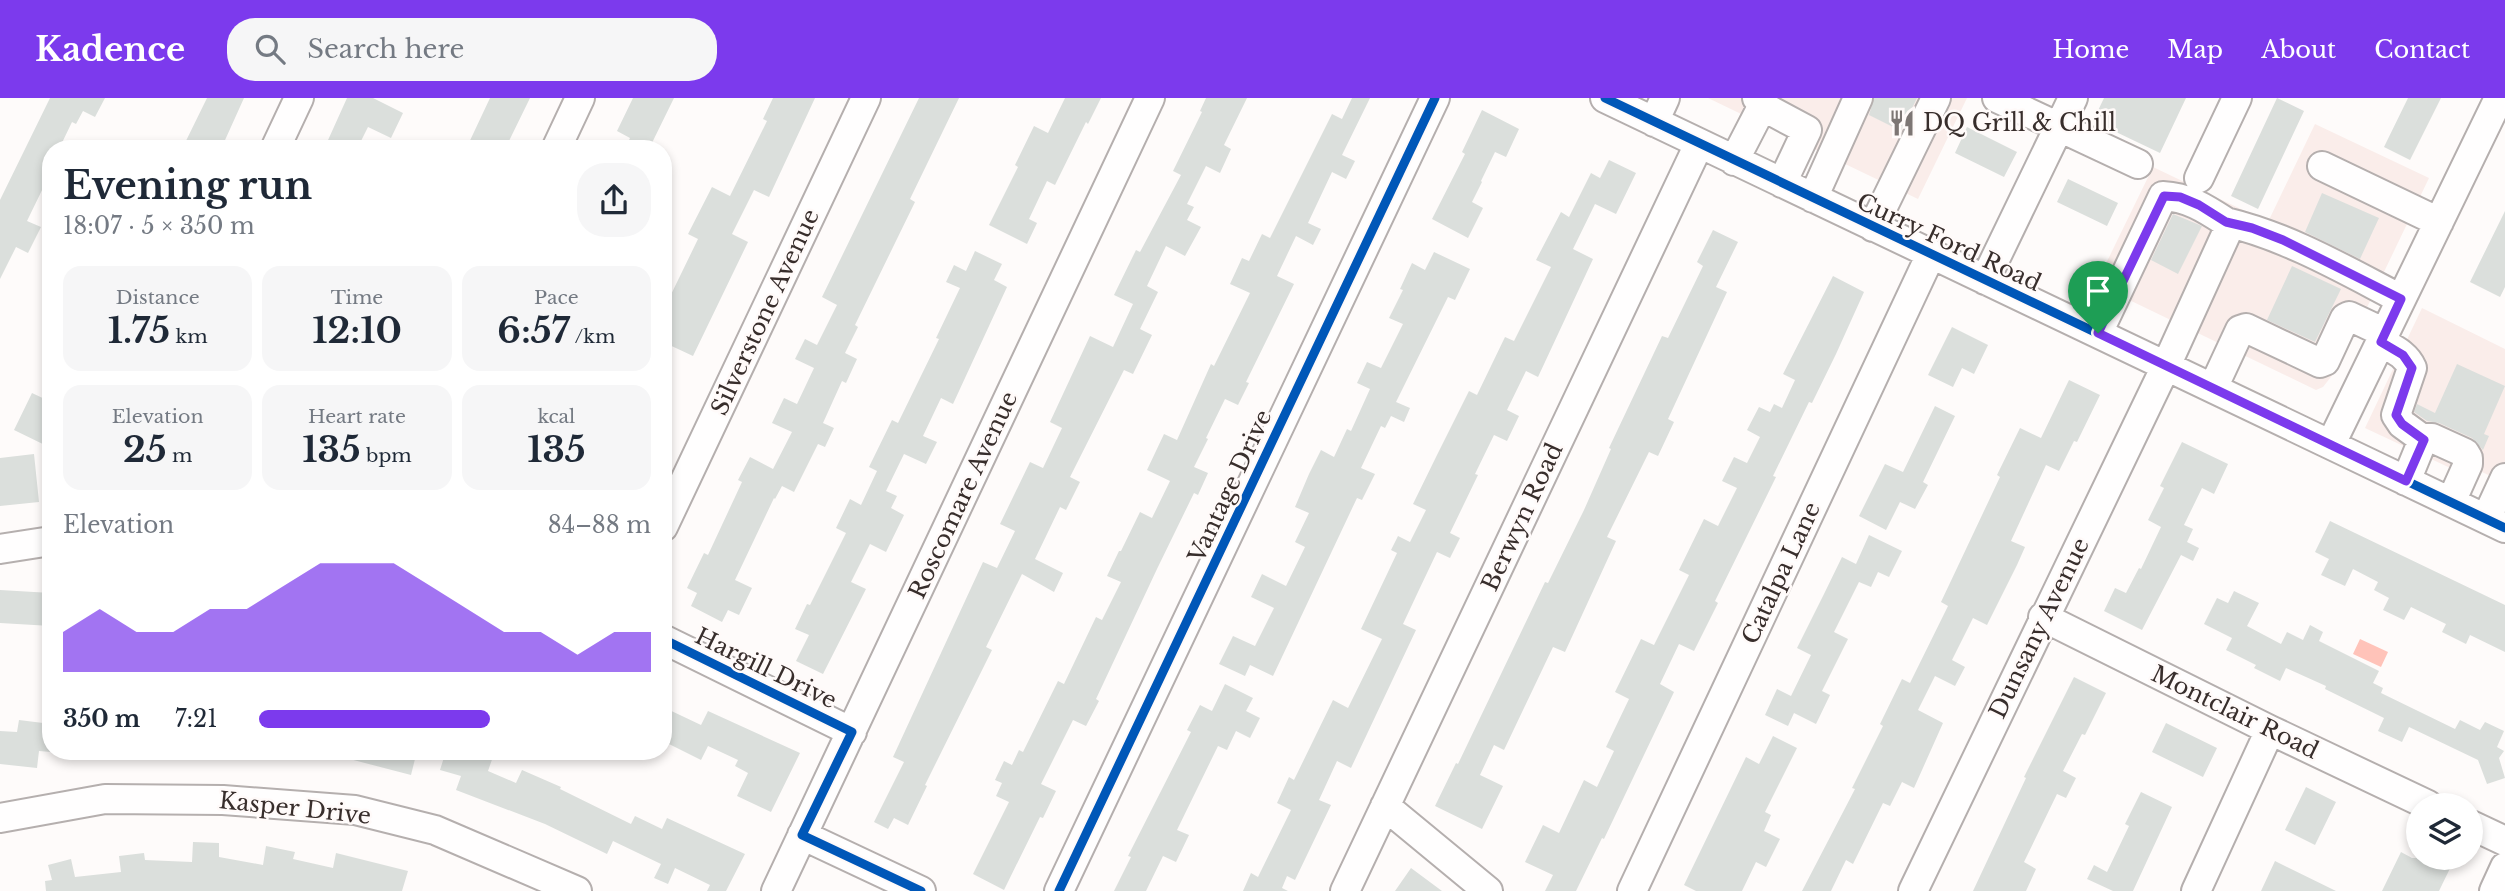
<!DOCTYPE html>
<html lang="en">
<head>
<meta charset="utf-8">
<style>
	:root { --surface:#fff; --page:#f6f6f7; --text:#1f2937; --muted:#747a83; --accent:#7c3aed }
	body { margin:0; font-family:"Libre Baskerville",serif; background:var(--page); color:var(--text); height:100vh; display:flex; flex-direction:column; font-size:26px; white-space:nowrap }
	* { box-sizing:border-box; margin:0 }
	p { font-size:23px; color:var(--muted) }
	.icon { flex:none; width:38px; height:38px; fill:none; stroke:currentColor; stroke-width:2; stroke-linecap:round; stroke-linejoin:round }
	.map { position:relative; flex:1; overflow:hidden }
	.drawer { position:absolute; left:42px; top:42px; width:630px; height:620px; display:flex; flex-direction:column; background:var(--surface); border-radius:28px; box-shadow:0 4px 10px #0003 }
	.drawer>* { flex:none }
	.fabs { position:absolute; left:2406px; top:695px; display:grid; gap:14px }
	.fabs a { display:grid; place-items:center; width:77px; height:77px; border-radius:50%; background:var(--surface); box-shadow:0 4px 10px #0003; font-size:35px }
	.pin { position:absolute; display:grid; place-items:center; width:60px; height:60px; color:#fff; margin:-72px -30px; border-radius:50% 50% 50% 0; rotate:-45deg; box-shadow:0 0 7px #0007 }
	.pin .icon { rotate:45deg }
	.round { display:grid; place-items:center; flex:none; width:74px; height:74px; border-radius:28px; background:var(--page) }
	.headline { display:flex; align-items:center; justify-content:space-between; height:119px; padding:0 21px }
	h1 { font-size:38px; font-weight:700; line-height:52px }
	.figures { display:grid; grid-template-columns:repeat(3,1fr); gap:10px; height:119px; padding:7px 21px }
	.figures div { display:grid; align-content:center; border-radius:18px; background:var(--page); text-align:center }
	.figures b { font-size:35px; font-weight:700 }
	.figures small { font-size:19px; font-weight:400 }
	.figures p { font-size:19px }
	.chart { height:196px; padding:14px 21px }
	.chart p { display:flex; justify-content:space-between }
	.chart svg { width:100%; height:126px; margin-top:7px; fill:var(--accent); opacity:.7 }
	ul { padding:0 21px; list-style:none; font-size:23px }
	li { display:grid; grid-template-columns:112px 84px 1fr; align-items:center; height:52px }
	li i { height:18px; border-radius:9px; background:var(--accent) }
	header { display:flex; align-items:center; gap:42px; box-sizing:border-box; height:98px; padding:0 35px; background:var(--accent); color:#fff }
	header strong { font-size:33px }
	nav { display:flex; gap:38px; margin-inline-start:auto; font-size:24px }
	.search { width:490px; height:63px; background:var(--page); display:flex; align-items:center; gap:18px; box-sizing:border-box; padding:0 24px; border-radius:28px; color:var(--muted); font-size:26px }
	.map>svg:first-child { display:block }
</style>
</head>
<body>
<header>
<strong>Kadence</strong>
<div class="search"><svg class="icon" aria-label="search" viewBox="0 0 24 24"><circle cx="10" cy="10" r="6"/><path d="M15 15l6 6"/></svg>Search here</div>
<nav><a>Home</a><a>Map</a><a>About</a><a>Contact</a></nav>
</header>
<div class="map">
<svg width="2505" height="793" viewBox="0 0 2505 793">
	<rect width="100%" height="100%" fill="#fefbfa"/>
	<path fill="#faedea" d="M1708,0H1967L1918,101Z
		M2315,26L2429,80L2338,270L2323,289L2316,292L2096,186L2153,69L2268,124Z
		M2422,210L2505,251V385L2482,374L2478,383L2365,330Z"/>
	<path fill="#ffc3b9" d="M2360,541L2388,554L2381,569L2353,556Z"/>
	<path fill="#dbdfdc" d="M50,0H105L95,19L83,13L76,26L72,24L59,51H51V92L44,88L27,123L41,129L28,155L16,149L0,181V102Z
		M207,0H244L221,51H182Z
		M347,0H373L403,15L391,40L368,29L357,51H324Z
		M490,0H530L505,51H466Z
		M633,0H674L649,51H625L630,40L617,33Z
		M773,0H815L769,99L754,92L732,136L748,144L693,258L663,244V213L698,141L688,136L712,89L730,98L767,23L763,21Z
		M919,0H959L910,101L915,104L855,227L858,229L845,255L857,261L846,285L842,283L823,325L834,330L825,349L818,346L794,394L782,388L775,401L774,400L735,482L752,490L739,517L728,512L722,524L691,508L697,495L687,490L704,455L708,457L742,384L738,382L750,359L773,371L792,334L772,325L784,300L797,306L814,270L795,261L805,241L817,247L837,207L822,199Z
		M1065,0H1101L1088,26L1086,24L1055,87L1047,83L1029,121L1037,125L1027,146L989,127L1018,69L1015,67L1034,28L1048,35Z
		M1206,0H1247L1224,47L1231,51L1220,75L1206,68L1187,106L1194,109L1187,122L1201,129L1185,158L1166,148L1147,188L1158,194L1140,231L1152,237L1133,276L1124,272L1070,379L1080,384L1066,412L1060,409L1035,461L1063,475L1054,494L1022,476L986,549L992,552L925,687L927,688L908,727L894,720L888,731L874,724L904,664L893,659L983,464L997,470L1015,433L1000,426L1030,364L1043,370L1062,330L1050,324L1090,238L1113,249L1133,206L1114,197L1136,152L1140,154L1181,77L1173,73L1202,14L1200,13Z
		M1352,0H1370L1342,57L1355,63L1346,81L1332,74L1308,125L1321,131L1313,147L1296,138L1277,178L1294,186L1246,284L1249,285L1238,307L1225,301L1206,340L1208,341L1194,369L1208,375L1198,397L1194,395L1157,471L1096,601L1099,603L1086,628L1073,622L1041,686L1056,693L1043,720L1040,719L1004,792L973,776L1009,704L996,698L1002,685L995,682L1004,663L1012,667L1019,652L1023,654L1058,583L1064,586L1096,519L1102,522L1121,484L1107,478L1119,453H1121L1140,414L1152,420L1170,383L1147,372L1164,336L1177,342L1211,266L1214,268L1250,195L1230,186L1242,160L1249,163L1262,136L1270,140L1332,16L1342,21Z
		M1874,0H1917L1901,33L1869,17Z
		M2104,0H2186L2160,55L2093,23Z
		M2277,0L2304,13L2258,111L2231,98Z
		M2408,0H2441L2410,62L2384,49Z
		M1482,12L1519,31L1506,59L1495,54L1481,83L1482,84L1472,104L1483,110L1468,140L1432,121L1465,56L1462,54Z
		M1967,29L2017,54L2004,79L1955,55Z
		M1609,62L1636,75L1616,116L1595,106L1573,151L1593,161L1538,279L1526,273L1507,312L1519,318L1507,343L1494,337L1475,376L1478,377L1450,435L1460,440L1450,460L1437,454L1418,494L1403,526L1416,532L1351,670L1337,663L1319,702L1331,707L1295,782L1287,778L1282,790L1288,793H1243L1251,775L1258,779L1291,712L1277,705L1289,679L1294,682L1333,602L1348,610L1382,541L1361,531L1397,455L1391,452L1398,438L1410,444L1426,412L1413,406L1437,357L1469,293L1477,297L1505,239L1514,243L1551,169L1536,162L1561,114L1569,119L1591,75L1600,80Z
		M2068,81L2118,105L2107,128L2057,104Z
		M2322,95L2379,120L2360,161L2305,134Z
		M2505,113V189L2500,199L2470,184Z
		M2173,116L2202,128L2178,176L2151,162Z
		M1713,132L1738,144L1716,189L1727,194L1668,321L1674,324L1658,358L1649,354L1607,439L1616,443L1565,554L1553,549L1504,652L1494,647L1480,677L1503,688L1482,731L1435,708L1456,665L1458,666L1545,484L1548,485L1584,412L1611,351L1609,350L1662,238L1668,240L1703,168L1697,164Z
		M975,153L1002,166L994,182L1007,189L953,306L941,300L923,338L937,344L926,366L904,356L886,393L897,398L891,410L904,417L886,454L870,446L851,484L866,491L823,576L796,563L809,537L795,531L807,506L810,507L846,435L836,430L850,401L861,407L877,373L869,369L892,322L898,325L939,241L936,240L960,190L946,184L954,167L966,173Z
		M1434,154L1470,171L1455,202L1448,199L1396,304L1410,310L1404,324L1391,318L1385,330L1381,328L1361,370L1375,376L1362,402L1357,400L1273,578L1250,567L1245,578L1219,566L1233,538L1255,548L1274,510L1251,499L1262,476L1286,488L1305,449L1295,444L1309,415L1295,409L1309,376L1321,352L1334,359L1347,331L1351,333L1370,291L1357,285L1367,264L1381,270L1403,226L1389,220L1403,192L1400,191L1412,165L1425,172Z
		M2292,168L2341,191L2315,244L2267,222Z
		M1833,178L1864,194L1836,256L1812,305L1809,304L1773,378L1776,379L1715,503L1718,505L1694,553L1679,546L1660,586L1674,594L1604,741L1602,740L1576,793H1545L1553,777L1525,764L1543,727L1559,735L1584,682L1597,689L1614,653L1606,649L1629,601L1615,594L1641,541L1654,547L1689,477L1679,472L1704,421L1718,428L1737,390L1722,383L1734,359L1747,365L1760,339L1747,332L1759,309L1770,314L1774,306L1782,310L1795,282L1783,276Z
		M1952,229L1988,247L1974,276L1962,270L1953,289L1928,277Z
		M2457,266L2505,288L2484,336L2489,338L2483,352L2472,340L2439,325L2427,323L2414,314L2417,306L2435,315Z
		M2069,282L2100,297L2077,344L2074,343L2059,373L2046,367L2011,443L2025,449L2017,467L1987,527L1973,520L1952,562L1965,569L1955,588L1935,578L1918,612L1943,625L1914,690L1902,684L1890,708L1883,705L1853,766L1846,762L1831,793H1802L1855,691L1852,690L1883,628L1880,626L1902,581L1910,585L1948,508L1941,504L2000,379L1997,377L2020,330L2041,340Z
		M32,295L51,304V350L14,332Z
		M1935,308L1955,318L1923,384L1928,387L1915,411L1900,404L1886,432L1859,418L1885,366L1903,374Z
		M2182,344L2228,366L2214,396L2202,390L2184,427L2193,431L2187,444L2199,450L2193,463L2181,457L2142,532L2104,513L2115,490L2126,495L2139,470L2141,471L2161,429L2148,422L2164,390L2160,388Z
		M34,356L39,404L0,408V360Z
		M2330,423L2505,507V554L2470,537L2466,546L2442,534L2446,526L2411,509L2404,522L2383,512L2389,500L2374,492L2378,484L2353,471L2345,488L2321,477L2329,461L2315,454Z
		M1869,437L1902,453L1889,479L1878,474L1871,489L1859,484L1834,534L1848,541L1822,593L1830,597L1816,626L1794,615L1788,628L1765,617L1777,591L1791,598L1811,557L1797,550L1824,496L1842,459L1856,466Z
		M0,492L51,495V528L0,525Z
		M2234,493L2259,505L2247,528L2281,546L2287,534L2303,542L2310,527L2323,534L2319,543L2379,573L2373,585L2383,590L2381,595L2455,631L2460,622L2480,632L2485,624L2504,633L2497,649L2504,653L2499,660L2505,680L2487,686L2478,662L2409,629L2402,644L2378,633L2384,620L2325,591L2326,588L2286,570L2280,583L2254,570L2256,567L2226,552L2232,540L2204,526L2217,500L2228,505Z
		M2074,579L2106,595L2085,637L2082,636L2063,673L2076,680L2066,700L2057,696L2024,764L2036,771L2026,793H1973L2026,680L2024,679Z
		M1225,586L1253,600L1246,613L1260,620L1250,640L1236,633L1227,652L1218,648L1177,732L1189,737L1176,764L1163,758L1146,793H1114L1131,759L1128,758L1191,634L1187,632L1200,607L1212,613Z
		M663,609L701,627L708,613L800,655L771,714L737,698L748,675L735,668L738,662L708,648L701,662L663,643Z
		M19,622L51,626V654L39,653L37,670L0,666V633L17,634Z
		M2166,625L2217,650L2203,679L2152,654Z
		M1773,638L1797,650L1765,714L1771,717L1764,733L1780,741L1766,769L1756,764L1742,793H1696L1684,787L1746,659L1759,666Z
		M339,653H417L411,677L338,658Z
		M446,653H495L488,673L516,685L522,672L561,689L560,691L631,726L635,718L662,731L667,720L745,756L726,793H707L710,787L675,770L668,786L654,780L661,766L613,743L607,756L545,726L456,692L461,678L440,672Z
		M2306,689L2336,704L2315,747L2285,732Z
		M2141,694L2172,709L2133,793H2113L2087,781L2094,767L2107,774L2129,728L2125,726Z
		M193,744L219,745V759L263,767L266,748L295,754L293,761L333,770L336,755L408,773L402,793H46L45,783L52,782L48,767L71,761L75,779L121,774L119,758L144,755L145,762L192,764Z
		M2401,754L2412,760H2455L2439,793H2382Z
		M2275,763L2336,793H2261Z
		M1411,770L1442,793H1395Z"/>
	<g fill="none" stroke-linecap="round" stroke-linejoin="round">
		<g stroke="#b5afae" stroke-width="32">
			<path id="minor" d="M1605,0L2505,430
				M1997,0L2138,66
				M1762,8L1807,32L1782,85
				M1654,24L1665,0
				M275,51L299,0
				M556,51L580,0
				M1734,63L1764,5L1757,0
				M2322,68L2439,124
				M2199,80L2237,0
				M1813,100L1858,0
				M2226,124C2289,139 2345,172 2401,201
				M1873,129L1936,0
				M1985,182L2073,0
				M2381,244C2393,251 2406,256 2412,270L2396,317L2402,326L2424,342
				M2213,290L2240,232L2246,230L2320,265L2325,263L2345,220L2349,218L2385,235
				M2331,346L2499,0
				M2406,383L2422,344L2426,340H2432L2465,355L2468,360V366L2451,404
				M2486,421L2505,380
				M663,429L866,0
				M0,451L51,443
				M2043,519L2270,632L2428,707
				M663,541L852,634
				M1385,708L1488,793
				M0,720L105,701L223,702L355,712L435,732L577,793
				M2471,727L2505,743
				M802,737L921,793
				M776,793L1150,0
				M1059,793L1435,0
				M1345,793L1699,46
				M1632,793L1931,156
				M1913,793L2166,268L2228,132L2226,124C2206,111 2188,99 2163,98L2098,235
				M2196,793L2270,632
				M2494,793L2505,769"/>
		</g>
		<use href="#minor" stroke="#fffefe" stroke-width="28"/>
		<g stroke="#fffaf9" stroke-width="13">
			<path id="cycleway" d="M1605,0L2505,430
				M663,541L852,634L802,737L921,793
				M1059,793L1435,0"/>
		</g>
		<use href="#cycleway" stroke="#0057b8" stroke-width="9"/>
	</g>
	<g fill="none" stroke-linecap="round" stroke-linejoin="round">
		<g stroke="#fff" stroke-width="14">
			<path id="route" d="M2164,98L2180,99L2199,107L2226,124L2252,130L2283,142L2401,201L2381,244L2403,257L2412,270L2396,317L2402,326L2424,342L2406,383L2098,235Z"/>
		</g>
		<use href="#route" stroke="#7c3aed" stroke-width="9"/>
	</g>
	<defs>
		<g id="restaurant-bare" transform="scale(2.1)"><path d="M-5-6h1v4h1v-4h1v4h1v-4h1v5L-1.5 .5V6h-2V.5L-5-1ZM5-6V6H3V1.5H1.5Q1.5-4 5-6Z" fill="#7d7674" stroke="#fffaf9" stroke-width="2.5" paint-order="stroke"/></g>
	</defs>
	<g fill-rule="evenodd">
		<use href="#restaurant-bare" x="1902" y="25"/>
	</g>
	<g text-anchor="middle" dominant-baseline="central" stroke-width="5" stroke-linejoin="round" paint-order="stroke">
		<g font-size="23" fill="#382e2c" stroke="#fffaf9" text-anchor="start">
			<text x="1923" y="25">DQ Grill &amp; Chill</text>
		</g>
		<g font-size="23" fill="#382e2c" stroke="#fffaf9">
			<text transform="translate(1949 144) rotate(25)">Curry Ford Road</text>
			<text transform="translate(765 214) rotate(-65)">Silverstone Avenue</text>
			<text transform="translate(1230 388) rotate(-65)">Vantage Drive</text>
			<text transform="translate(963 397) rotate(-65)">Roscomare Avenue</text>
			<text transform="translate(1522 419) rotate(-65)">Berwyn Road</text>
			<text transform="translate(1781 475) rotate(-65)">Catalpa Lane</text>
			<text transform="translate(2039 530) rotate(-64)">Dunsany Avenue</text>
			<text transform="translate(766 570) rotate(26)">Hargill Drive</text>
			<text transform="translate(2235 614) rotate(26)">Montclair Road</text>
			<text transform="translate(295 710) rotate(6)">Kasper Drive</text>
		</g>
	</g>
</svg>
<div class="fabs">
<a><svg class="icon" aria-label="layers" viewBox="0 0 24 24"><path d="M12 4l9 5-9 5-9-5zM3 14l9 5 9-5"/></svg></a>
</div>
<div class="pin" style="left:2098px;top:235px;background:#1e9e55"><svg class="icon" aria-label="arrive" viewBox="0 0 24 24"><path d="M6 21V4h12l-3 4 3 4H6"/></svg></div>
<section class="drawer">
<div class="headline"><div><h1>Evening run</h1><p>18:07 · 5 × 350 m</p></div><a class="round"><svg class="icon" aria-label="share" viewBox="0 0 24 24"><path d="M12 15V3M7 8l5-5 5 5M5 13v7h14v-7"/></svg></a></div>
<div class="figures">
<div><p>Distance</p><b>1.75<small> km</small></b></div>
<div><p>Time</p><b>12:10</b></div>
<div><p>Pace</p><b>6:57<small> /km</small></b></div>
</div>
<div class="figures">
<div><p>Elevation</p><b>25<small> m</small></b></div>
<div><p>Heart rate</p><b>135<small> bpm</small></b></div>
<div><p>kcal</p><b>135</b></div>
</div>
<div class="chart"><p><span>Elevation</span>84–88 m</p>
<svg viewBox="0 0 160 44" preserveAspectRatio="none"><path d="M0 44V30L10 22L20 30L30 30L40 22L50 22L60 14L70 6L80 6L90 6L100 14L110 22L120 30L130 30L140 38L150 30L160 30V44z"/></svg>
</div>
<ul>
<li><b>350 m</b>7:21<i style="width:59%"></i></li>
</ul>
</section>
</div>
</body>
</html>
